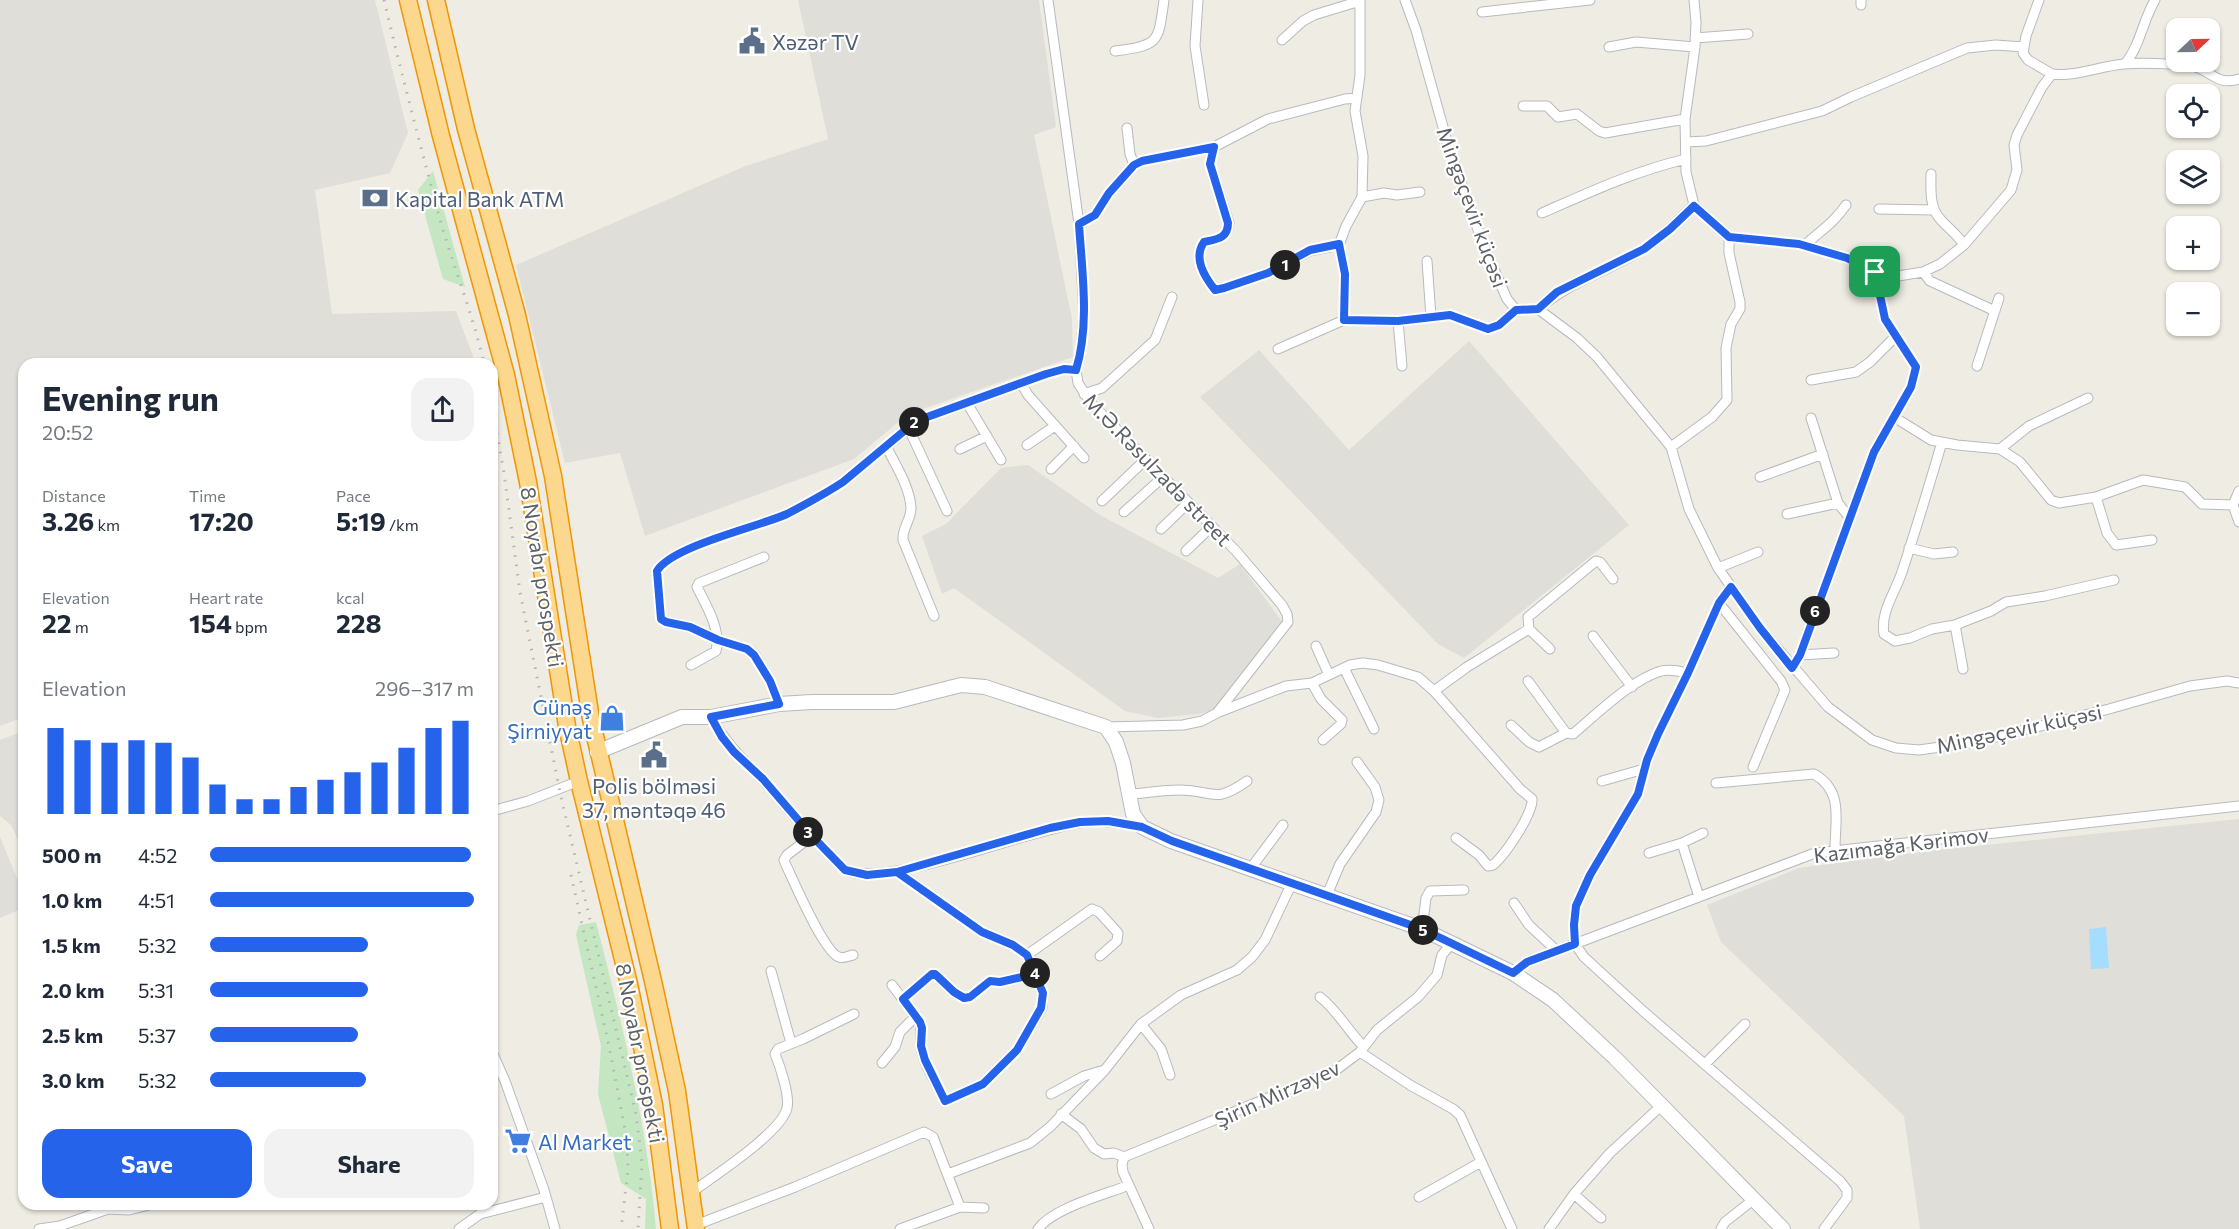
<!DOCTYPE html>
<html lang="en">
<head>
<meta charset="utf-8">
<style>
	:root { --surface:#fff; --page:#f2f2f3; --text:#1f2937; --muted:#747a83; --accent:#2563eb }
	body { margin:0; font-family:Commissioner,sans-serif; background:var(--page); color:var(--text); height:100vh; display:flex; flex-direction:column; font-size:22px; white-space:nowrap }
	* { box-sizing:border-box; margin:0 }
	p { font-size:20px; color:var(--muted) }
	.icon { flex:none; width:33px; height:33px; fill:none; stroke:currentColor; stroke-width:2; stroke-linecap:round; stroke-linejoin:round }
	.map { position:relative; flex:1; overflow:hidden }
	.panel { position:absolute; left:18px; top:358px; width:480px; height:852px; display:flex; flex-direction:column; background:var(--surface); border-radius:18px; box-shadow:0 2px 4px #0004 }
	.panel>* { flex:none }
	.needle { width:39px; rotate:68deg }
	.fabs { position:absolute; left:2166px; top:18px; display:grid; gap:12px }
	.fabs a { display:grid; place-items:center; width:54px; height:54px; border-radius:12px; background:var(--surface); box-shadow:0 2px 4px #0004; font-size:30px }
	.pin { position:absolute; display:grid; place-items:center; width:51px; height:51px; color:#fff; margin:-26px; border-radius:12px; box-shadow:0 3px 9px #0006 }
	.km { position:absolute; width:30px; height:30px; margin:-15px; border-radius:50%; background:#222; color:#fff; font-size:16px; line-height:30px; text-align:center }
	.round { display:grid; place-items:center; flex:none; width:63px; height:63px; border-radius:18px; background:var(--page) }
	.overview { display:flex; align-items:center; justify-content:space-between; height:102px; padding:0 24px }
	h1 { font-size:33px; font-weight:700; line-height:45px }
	.figures { display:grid; grid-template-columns:repeat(3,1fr); gap:9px; height:102px; padding:6px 24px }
	.figures div { display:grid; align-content:center }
	.figures b { font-size:26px; font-weight:700 }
	.figures small { font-size:16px; font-weight:400 }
	.figures p { font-size:16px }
	.chart { height:168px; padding:12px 24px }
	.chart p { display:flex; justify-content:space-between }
	.chart svg { width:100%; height:108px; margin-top:6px; stroke:var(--accent); stroke-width:6 }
	.action { display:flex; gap:12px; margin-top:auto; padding:12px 24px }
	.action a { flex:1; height:69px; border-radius:18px; background:var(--accent); color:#fff; font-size:24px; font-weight:700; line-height:69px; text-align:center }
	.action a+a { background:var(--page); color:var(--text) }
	ul { padding:0 24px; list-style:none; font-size:20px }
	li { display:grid; grid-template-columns:96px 72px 1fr; align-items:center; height:45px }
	li i { height:15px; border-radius:8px; background:var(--accent) }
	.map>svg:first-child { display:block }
</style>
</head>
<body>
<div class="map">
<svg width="2239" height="1229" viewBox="0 0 2239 1229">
	<rect width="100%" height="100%" fill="#efece4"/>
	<path fill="#e0ded9" d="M0,0H375L408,133L390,173L315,190L332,314L456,311L476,364H24V717L0,726Z
		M798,0H1039L1056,127L1034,135L1072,319L1073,357L908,414L854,459L645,536L620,453L565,463L516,265L743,167L828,139Z
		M1469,341L1629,525L1464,658L1438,644L1200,397L1259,350L1349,450Z
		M1028,465L1100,515L1218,578L1240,564L1283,623L1213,711L1198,714L1158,718L1125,711L954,588L942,594L922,536L946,524L1001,468Z
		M24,731V852L11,825L0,816V740Z
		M2239,819V1229H1920L1904,1116L1721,942L1707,905L1799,868L1937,850Z
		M0,837L24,895V908L0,918Z"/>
	<path fill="#c4e6c1" d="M433,171L465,287L443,279L418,190Z
		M596,922C622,1023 647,1124 656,1229H645L646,1199L621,1183L598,1094L601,1046L576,935L579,925Z"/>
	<path fill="#a5ddfe" d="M2106,927L2109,968L2091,969L2089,929Z"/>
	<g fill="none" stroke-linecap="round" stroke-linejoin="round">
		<g stroke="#b7babe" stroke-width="11">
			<path id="street" d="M1048,0L1079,224L1084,315L1080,356L1076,370L1078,383L1091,403L1236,551L1282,605L1287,614L1288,622L1217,713L1202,721L1183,725L1106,727
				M1198,0L1195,46L1204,105
				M1405,0L1416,30L1448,145L1483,244L1507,299L1516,310L1538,309L1577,338L1597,357L1671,447L1689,509L1718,568L1760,628L1828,707L1872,740L1896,748L1919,750L1976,742L2109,709L2190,686L2227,681L2239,683
				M1861,0V5
				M2039,0L2026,36L2023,53L2028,60L2052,74
				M1482,12L1590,0
				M1695,38L1748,34
				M1282,40L1303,21L1314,15L1360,1
				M1609,47L1636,42L1695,47
				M1115,51C1160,45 1158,43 1164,0
				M2125,64C2140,46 2143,20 2155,0
				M1523,106H1547L1558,117L1577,114L1599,131L1605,133L1685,119
				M1127,128L1130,154L1134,165
				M1686,142L1706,141L1822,111L1851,97L1967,48L1996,45L2023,47
				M1931,174C1931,189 1929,208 1941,220C1949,229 1957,234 1964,245
				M1362,197L1384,193L1397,195L1420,192
				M1879,209L1934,210
				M1542,213C1590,192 1635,171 1686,159
				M1079,224L1095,215L1109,193L1134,165L1142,161L1214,147
				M1729,237L1799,244L1847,258L1875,272L1892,277L1923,272L1940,264L1964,245L2011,190L2017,170L2014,145L2017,135L2042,87L2052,74C2076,77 2100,66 2124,64C2144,62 2165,64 2184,65C2211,66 2213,87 2239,79
				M1339,245L1310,251L1267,273L1224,288L1215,289C1204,276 1193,258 1204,242C1218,239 1228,238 1229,223L1210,164L1214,147L1268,119L1345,99L1357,98
				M1805,245C1821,230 1833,224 1846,205
				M1427,261L1431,317
				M1923,272L1930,281L1995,311
				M1538,309C1571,281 1608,271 1644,249C1662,237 1678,221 1694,205
				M1344,320L1345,274L1339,245L1346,226L1362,197L1363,156L1355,111L1360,75V0
				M1398,321L1402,366
				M1278,349L1344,320L1398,321L1450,315L1488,329L1499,325L1516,310
				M1977,366L1999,298
				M1811,380L1856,372L1870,362L1896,336
				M1021,383L1028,395L1084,458
				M1084,394L1102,388L1155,340L1172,297
				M967,403L1001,460
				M1894,417L1931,440L1957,445L2000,449L2020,462L2051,500L2059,503L2096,497L2143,480L2185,487L2202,504L2233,505
				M1811,418L1838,503L1849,517
				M908,427L947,511
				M1942,442C1929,486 1916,529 1902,572C1895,593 1880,612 1884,634L1895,641L1910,638L1932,629L1955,625L1991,611L2006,602L2045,596L2114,580
				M1027,445L1055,426
				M886,446C895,464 910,487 911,508C911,520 902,528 903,540L934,616
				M1671,447L1712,417L1727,400L1726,348L1731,324L1740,309V302L1729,253V237L1694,205L1686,172L1685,119L1695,47L1696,22L1694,0
				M960,449L987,436
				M2000,449L2029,426L2088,398
				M1051,469L1074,446
				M1760,477L1823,454
				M2239,491L2233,505L2239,522
				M2096,497L2107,533L2116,545L2152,540
				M1102,501L1146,459
				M1124,512L1163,477
				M1787,514L1838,503
				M1161,529L1188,503
				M1909,548L1934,554L1953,552
				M1186,551L1212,526
				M1718,568L1758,552
				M1731,587L1719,603L1688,673L1658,734L1647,760L1638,794L1590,875L1576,906L1574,925L1575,944L1584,957L1643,1011L1840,1181L1847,1190V1198L1824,1229
				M1719,603L1781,681L1785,690L1753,767
				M1955,625L1963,669
				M1529,629L1550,649
				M1593,636L1632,687
				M1316,646L1329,675
				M1800,655L1834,653
				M691,665L716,651C721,629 707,607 697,587L699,583L764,557
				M1344,668L1374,729
				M1792,668L1800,655L1874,452L1911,387L1916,367L1885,319L1875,272
				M1528,681L1566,733
				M1312,683L1321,699L1342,720L1341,724L1323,740
				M1434,691L1467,667L1529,629L1528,617L1596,561L1600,562L1613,579
				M779,704L770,681L755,655L747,649L718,640L690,627L666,622L661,619L657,571C672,546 757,527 787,514C806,505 825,494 843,482L917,421L1046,374L1064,369L1076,370
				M1219,712L1286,686L1312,683L1350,665L1363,663L1378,665L1418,677L1434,691L1520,789L1532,799C1533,814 1505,855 1493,865L1488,866L1479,855L1456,838
				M711,717C729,750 755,769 778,797C794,817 812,836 830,855C834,859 840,867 846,870C885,889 1028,830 1079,823C1101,819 1121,823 1142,827
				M1511,725L1529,742L1539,747L1566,733L1573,734C1597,714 1631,680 1661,671C1670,669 1679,671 1688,673
				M1602,781L1644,769
				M1716,783L1814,774C1844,791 1835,820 1835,849
				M1130,794C1146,793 1163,790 1179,790C1214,790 1213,805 1247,781
				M492,811L528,801L579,781
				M812,836L787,855L784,860L786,865C794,882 824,952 839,957C843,959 848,956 853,955
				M1682,843L1699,897
				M1649,853L1682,843L1703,833
				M1251,868L1283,825
				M1327,895L1340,864L1376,812L1379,800L1375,787L1357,762
				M1514,903L1529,925L1557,951
				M1422,929L1426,898L1430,891L1464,890
				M1027,955L1092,909L1099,912L1118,933L1117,941L1100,956
				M771,971L791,1043
				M1513,973L1527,962L1815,853L2239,806
				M892,985L920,1022C922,1030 920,1038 921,1046C923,1065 937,1084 945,1101L983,1084L1017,1050L1042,1008L1043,993L1027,955L1013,945L982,932L898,872
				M1320,997C1338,1011 1348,1031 1364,1047
				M903,999L932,974H935L954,992L964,998L970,997L991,981L1000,982L1035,974
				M1141,1024L1161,1049L1170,1075
				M492,1042V1055
				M1360,1052L1410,1085L1453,1109L1460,1115L1512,1229
				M493,1054L505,1081L544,1190L555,1229
				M882,1063L895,1047L900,1032L916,1016
				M1705,1064L1745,1024
				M1051,1094L1084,1076L1101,1071
				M1061,1114L1081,1129L1094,1148L1104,1154L1114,1153L1124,1157
				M1124,1157L1336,1070L1360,1052L1377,1030L1418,997L1437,975L1442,955L1451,944
				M1124,1157L1122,1165L1123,1172L1149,1229
				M948,1174L1030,1143L1050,1127L1104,1071L1141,1024L1181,995L1237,970L1252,957L1265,940L1292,883
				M692,1192C714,1176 782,1132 787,1108C790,1096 780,1066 775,1054L778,1049L803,1039L854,1014
				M1574,1194L1601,1218
				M1419,1197L1481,1162
				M696,1225L795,1187L924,1132L933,1137L960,1207
				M39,1229L60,1226L108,1209L129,1210L153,1204
				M459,1229L480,1214L546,1197
				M900,1229L960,1207L984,1208
				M1038,1229C1053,1208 1104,1195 1129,1185
				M1549,1229L1574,1194L1610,1153L1662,1105
				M1721,1229L1725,1222L1753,1200"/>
		</g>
		<g stroke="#b6babe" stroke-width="16">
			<path id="secondary" d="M597,752L682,717H711L779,704L812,702H894L961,685L985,687L1106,727L1116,742L1123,763L1133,814L1142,827L1171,841L1422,929L1513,973L1553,1000L1615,1058L1783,1229"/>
		</g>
		<g stroke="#f09603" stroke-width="19">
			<path id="highway" d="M408,0L441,136L506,375L528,482L567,726L579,781L629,984L654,1105L670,1229
				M436,0L466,129L517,315L553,476L591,719L653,981L677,1091L696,1229"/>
		</g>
		<use href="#street" stroke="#fff" stroke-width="9"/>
		<use href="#secondary" stroke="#fff" stroke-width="14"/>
		<use href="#highway" stroke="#fcd88e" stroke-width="16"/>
		<path stroke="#b3b4b5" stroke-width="3" stroke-dasharray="1.5 8" stroke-linecap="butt" d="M384,0C401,72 420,144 439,216C453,266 473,314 484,364
			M492,405L504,473L520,592L561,797L636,1114L642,1163L638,1229
			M571,875L609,1046L627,1140L628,1170L621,1229"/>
	</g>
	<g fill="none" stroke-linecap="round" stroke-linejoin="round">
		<g stroke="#fff" stroke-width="12">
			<path id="route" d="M1875,272L1847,258L1799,244L1729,237L1694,206L1670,229L1644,249L1557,292L1538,309L1516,310L1499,325L1488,329L1450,315L1398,321L1344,320L1345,274L1339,244L1310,250L1268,273L1224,288L1215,290C1204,276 1193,258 1204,242C1218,239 1228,238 1228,223L1210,164L1214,147L1142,161L1134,165L1109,193L1095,215L1079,224C1082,272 1090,324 1076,370L1064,369L1046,374L916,421L843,482C825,494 806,504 787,514C758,527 672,546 657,571L661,619L666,622L690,627L718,640L747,649L754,655L770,681L779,704L711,717L722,737L734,752L763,779L812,836L845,870L867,875L897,872L982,932L1013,945L1027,955L1035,974L1000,982L990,981L970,997L964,998L954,992L935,974H932L903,999L920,1022L922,1028L921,1046L925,1060L945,1101L983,1084L1017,1050L1041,1008L1043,993L1027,955L1013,945L982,932L897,872L1050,828L1080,822L1108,821L1142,827L1172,841L1422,929L1513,973L1527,962L1575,944L1574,925L1576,906L1590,875L1638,794L1647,760L1658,734L1688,673L1719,603L1731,587L1760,628L1792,668L1800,655L1874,452L1911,387L1916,367L1885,319L1875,272"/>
		</g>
		<use href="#route" stroke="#2563eb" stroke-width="8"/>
	</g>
	<defs>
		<g id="civic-bare" transform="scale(2.07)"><path d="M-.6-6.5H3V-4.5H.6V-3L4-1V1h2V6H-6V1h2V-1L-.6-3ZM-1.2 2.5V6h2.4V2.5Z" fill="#5c6f8a" stroke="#fff" stroke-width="2.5" paint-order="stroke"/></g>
		<g id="bank-bare" transform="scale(2.07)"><path d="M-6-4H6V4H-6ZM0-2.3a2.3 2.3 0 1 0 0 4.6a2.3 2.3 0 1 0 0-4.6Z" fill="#5c6f8a" stroke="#fff" stroke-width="2.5" paint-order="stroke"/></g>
		<g id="shop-bare" transform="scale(2.07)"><path d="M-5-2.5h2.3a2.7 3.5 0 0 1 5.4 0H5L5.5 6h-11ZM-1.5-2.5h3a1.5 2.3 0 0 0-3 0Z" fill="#3f7fe0" stroke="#fff" stroke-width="2.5" paint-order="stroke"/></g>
		<g id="supermarket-bare" transform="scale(2.07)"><path d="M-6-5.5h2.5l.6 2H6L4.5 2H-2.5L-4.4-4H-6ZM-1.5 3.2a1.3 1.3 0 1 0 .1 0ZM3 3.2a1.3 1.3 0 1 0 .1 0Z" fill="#3f7fe0" stroke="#fff" stroke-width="2.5" paint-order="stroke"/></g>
	</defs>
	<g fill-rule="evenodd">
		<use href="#civic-bare" x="752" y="41"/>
		<use href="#bank-bare" x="375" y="198"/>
		<use href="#shop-bare" x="612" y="718"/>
		<use href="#civic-bare" x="654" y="755"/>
		<use href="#supermarket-bare" x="518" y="1141"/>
	</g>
	<g text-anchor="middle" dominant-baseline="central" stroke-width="4.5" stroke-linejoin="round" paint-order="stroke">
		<g font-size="21" fill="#4e5e75" stroke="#fff" text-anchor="start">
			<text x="772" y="41">Xəzər TV</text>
			<text x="395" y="198">Kapital Bank ATM</text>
			<text x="654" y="785" text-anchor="middle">Polis bölməsi<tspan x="654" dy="24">37, məntəqə 46</tspan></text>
		</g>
		<g font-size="21" fill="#5c6165" stroke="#fff">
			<text transform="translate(1473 207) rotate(70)">Mingəçevir küçəsi</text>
			<text transform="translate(1158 469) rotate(46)">M.Ə.Rəsulzadə street</text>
			<text transform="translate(543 577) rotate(81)">8 Noyabr prospekti</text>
			<text transform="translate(2019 728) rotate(-12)">Mingəçevir küçəsi</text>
			<text transform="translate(1901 844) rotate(-7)">Kazımağa Kərimov</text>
			<text transform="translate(641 1053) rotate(79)">8 Noyabr prospekti</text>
			<text transform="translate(1277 1093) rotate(-24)">Şirin Mirzəyev</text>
		</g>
		<g font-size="21" fill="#366cbe" stroke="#fff" text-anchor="end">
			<text x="592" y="706">Günəş<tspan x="592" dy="24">Şirniyyat</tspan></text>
			<text x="538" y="1141" text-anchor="start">Al Market</text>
		</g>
	</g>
</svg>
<div class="fabs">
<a><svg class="needle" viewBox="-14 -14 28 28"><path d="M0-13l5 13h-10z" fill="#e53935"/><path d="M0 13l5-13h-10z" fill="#747a83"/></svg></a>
<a><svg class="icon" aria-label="locate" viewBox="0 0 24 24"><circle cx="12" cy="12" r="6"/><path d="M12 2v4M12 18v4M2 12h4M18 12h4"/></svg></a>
<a><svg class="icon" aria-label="layers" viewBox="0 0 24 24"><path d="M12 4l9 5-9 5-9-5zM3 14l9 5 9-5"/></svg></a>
<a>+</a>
<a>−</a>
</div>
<div class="pin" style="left:1875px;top:272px;background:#1e9e55"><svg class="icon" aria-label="arrive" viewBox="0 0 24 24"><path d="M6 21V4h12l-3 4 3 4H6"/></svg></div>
<b class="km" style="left:1285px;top:265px">1</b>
<b class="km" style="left:914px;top:422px">2</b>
<b class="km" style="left:808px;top:832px">3</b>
<b class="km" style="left:1035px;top:973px">4</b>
<b class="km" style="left:1423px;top:930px">5</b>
<b class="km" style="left:1815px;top:611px">6</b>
<section class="panel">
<div class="overview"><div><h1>Evening run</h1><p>20:52</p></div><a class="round"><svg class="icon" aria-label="share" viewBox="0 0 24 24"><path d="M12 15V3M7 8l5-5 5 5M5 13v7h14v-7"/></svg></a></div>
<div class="figures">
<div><p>Distance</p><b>3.26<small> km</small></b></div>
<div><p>Time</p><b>17:20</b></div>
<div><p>Pace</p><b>5:19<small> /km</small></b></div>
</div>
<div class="figures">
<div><p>Elevation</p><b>22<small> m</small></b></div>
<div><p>Heart rate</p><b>154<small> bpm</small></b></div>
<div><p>kcal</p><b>228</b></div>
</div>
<div class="chart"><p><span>Elevation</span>296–317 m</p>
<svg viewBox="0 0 160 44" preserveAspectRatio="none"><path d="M5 44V9M15 44V14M25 44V15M35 44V14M45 44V15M55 44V21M65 44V32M75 44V38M85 44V38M95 44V33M105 44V30M115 44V27M125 44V23M135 44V17M145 44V9M155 44V6"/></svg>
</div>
<ul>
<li><b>500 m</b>4:52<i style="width:99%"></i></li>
<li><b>1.0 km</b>4:51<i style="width:100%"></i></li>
<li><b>1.5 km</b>5:32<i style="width:60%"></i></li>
<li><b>2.0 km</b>5:31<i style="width:60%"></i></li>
<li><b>2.5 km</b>5:37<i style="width:56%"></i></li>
<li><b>3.0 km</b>5:32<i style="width:59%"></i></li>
</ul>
<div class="action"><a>Save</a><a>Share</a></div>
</section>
</div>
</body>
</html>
